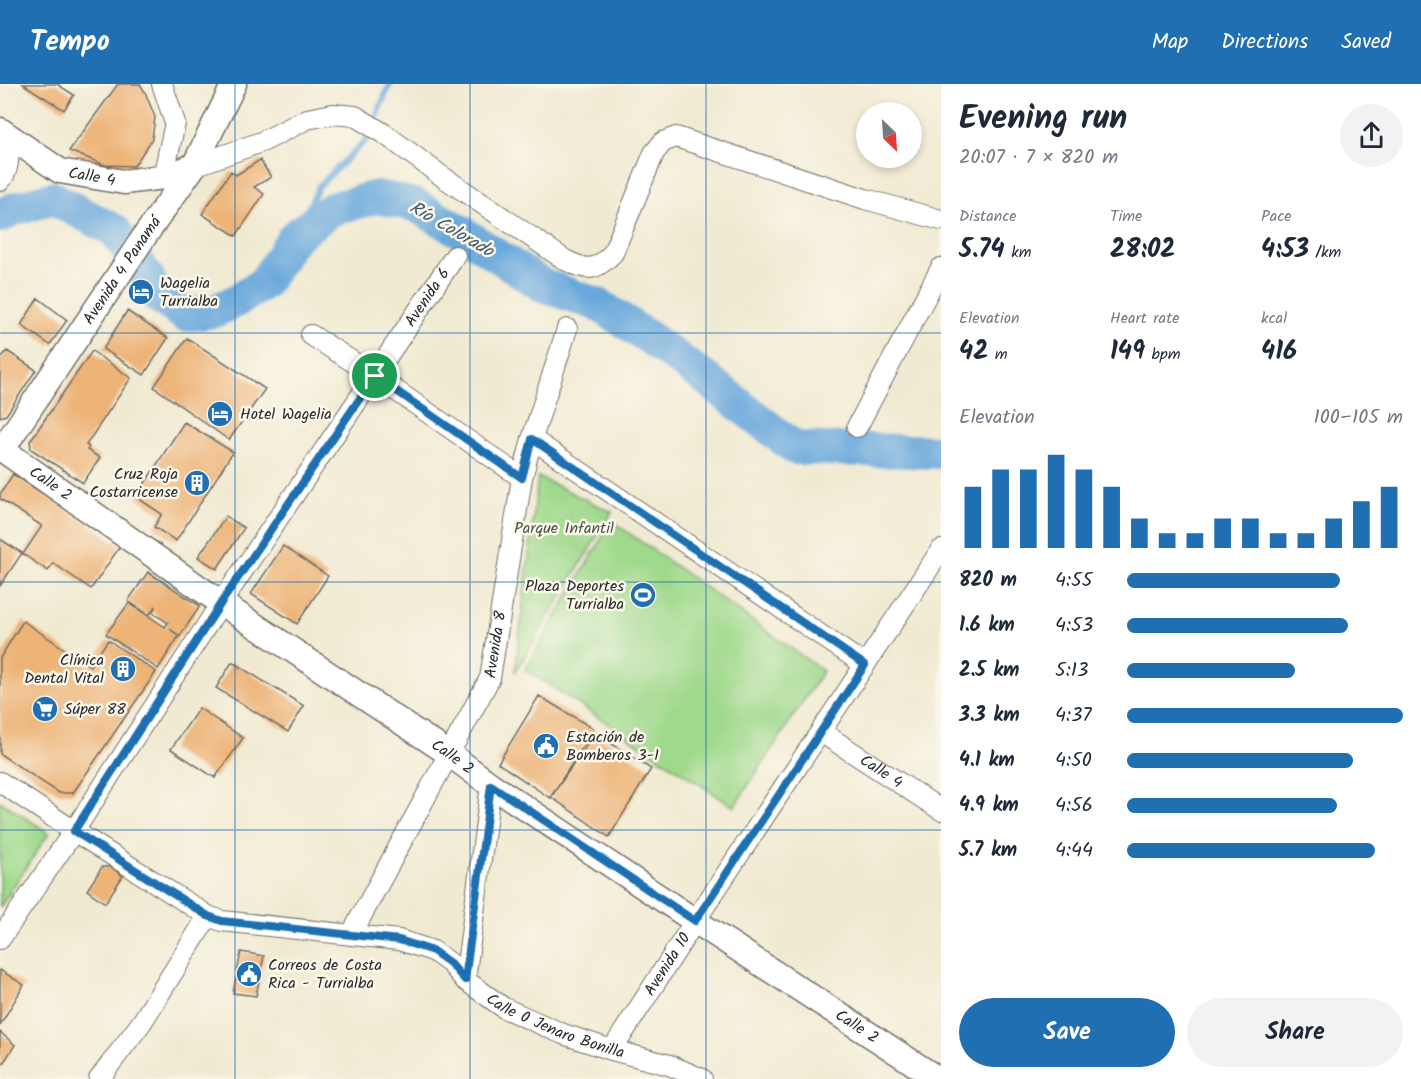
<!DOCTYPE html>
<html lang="en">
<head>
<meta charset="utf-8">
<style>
	:root { --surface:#fff; --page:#f2f2f3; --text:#1f2937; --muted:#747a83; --accent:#1f6fb2 }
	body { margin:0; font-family:Kalam,sans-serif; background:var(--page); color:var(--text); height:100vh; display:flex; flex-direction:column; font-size:22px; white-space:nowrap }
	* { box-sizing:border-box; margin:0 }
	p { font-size:20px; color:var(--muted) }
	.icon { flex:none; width:33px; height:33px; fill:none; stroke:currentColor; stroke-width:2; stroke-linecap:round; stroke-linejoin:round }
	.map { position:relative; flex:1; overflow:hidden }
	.panel { display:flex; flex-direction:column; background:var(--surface); width:480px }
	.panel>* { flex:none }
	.needle { width:39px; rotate:155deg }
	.fabs { position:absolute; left:856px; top:18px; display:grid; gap:12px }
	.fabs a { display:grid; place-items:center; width:66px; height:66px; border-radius:50%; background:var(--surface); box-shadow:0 3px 9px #0003; font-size:30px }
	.pin { position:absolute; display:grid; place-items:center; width:51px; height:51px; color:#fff; margin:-26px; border:3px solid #fff; border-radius:50%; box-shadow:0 2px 6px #0007 }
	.round { display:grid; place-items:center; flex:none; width:63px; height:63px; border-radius:32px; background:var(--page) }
	.summary { display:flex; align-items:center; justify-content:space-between; height:102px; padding:0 18px }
	h1 { font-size:33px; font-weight:700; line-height:45px }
	.metrics { display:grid; grid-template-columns:repeat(3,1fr); gap:9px; height:102px; padding:6px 18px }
	.metrics div { display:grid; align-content:center }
	.metrics b { font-size:26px; font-weight:700 }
	.metrics small { font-size:16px; font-weight:400 }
	.metrics p { font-size:16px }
	.chart { height:168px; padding:12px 18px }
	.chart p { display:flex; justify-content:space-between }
	.chart svg { width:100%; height:108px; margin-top:6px; stroke:var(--accent); stroke-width:6 }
	.action { display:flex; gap:12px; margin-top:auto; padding:12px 18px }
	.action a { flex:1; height:69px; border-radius:36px; background:var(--accent); color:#fff; font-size:24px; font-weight:700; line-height:69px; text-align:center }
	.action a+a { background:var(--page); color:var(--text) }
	ul { padding:0 18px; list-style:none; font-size:20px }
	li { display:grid; grid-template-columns:96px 72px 1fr; align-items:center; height:45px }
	li i { height:15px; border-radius:8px; background:var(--accent) }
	header { display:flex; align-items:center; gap:36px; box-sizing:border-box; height:84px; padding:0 30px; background:var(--accent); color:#fff }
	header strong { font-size:28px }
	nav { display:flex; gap:33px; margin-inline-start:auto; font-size:21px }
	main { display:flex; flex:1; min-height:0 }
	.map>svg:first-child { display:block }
</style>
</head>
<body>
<header>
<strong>Tempo</strong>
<nav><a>Map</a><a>Directions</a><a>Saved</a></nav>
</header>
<main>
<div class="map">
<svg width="941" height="995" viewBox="0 0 941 995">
	<rect width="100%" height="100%" fill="#fbf7ec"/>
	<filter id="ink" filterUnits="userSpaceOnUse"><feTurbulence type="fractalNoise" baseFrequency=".0167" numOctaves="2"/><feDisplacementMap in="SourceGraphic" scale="12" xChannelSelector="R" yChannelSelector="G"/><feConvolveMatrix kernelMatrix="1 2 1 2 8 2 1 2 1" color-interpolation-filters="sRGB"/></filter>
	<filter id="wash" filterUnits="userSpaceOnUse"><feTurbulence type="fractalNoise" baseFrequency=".008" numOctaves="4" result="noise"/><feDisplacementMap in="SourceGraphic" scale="24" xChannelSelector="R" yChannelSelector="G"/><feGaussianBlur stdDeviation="1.35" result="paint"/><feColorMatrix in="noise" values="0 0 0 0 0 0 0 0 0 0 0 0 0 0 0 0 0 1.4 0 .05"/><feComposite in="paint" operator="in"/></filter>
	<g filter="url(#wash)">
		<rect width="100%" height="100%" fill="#f1ead2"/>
		<path fill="#9fd98b" stroke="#65825b" stroke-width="1.5" d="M538,393L612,428L515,588Z
			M612,437L823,587L734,723L525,585Z
			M0,717L49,749L0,823Z"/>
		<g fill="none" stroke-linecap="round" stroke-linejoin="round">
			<path stroke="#69a8dc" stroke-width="6" d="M294,153L319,102L366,56L390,0"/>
			<path stroke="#69a8dc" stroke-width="34" d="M0,132L14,125L53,114L115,147L147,192L157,212L185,231L215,227L238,216L264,199L294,153L332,125L377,113L415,121L460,147L542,201L599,221L648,253L709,297L795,364L941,368"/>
		</g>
		<g id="blocks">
			<path fill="#edb377" d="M23,0H57L74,11L64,26Z
				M118,0H140L145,8L155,33L152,55L134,82L105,81L69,67Z
				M260,76L271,93L254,103L264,110L236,152L202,130L231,87L236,91Z
				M38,214L67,236L50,261L21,241Z
				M127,227L168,254L144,291L103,265Z
				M187,254L265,305L229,356L154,303Z
				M7,267L36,286L6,331L0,333V275Z
				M92,267L131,294L86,361L89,363L87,366L100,374L83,399L31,365L30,357Z
				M184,338L233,368L176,457L154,443L162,430L136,413Z
				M13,390L121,461L91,505L53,479L48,487L23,470L42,442L0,415V410Z
				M226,432L244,444L217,485L198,473Z
				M0,455L22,469L0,502Z
				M283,462L328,492L297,540L251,510Z
				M148,488L200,522L180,552L170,545L179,552L158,585L106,550L129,519L165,543L168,539L152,528L156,522L149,531L128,517Z
				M23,537L90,582L108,556L156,588L73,709H59L0,670V574Z
				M232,578L304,622L288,648L216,604Z
				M539,612L594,645L550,714L498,679Z
				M199,624L243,654L215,694L171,665Z
				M595,649L651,685L609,753L551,713Z
				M102,783H111L123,792L105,819L87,806Z
				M241,868L264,872L256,912L233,909Z
				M0,886L24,901L0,941Z
				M0,948L15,961L0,984Z"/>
		</g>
	</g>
	<g filter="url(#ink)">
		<use href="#blocks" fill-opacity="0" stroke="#706e65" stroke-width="1.5"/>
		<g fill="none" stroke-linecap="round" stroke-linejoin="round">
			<g stroke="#706e65" stroke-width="22">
				<g id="minor">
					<path d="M162,0L175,39L163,93"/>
					<path d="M194,82L264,57L307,35L333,30L355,32L386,51L443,93L565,176C588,187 594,188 613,169L654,69L663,58L676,53L865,115L941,136"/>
					<path d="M0,97C11,85 8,67 9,52"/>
					<path d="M311,251L375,292L522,394"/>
					<path d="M857,343L941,184"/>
					<path d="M532,355L865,581"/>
					<path id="s1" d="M821,648L941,726"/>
					<path id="s2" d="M0,698L74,747L208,832L222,837L399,856L433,867L450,879L465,896L504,924L563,950L612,966L669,981L702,995"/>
					<path id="s3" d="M351,851L490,594L522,394L532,355L567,245"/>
					<path id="s4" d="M0,855L74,747L221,519L455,172"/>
					<path d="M465,896L491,701"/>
					<path id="s5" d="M612,966L695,837L941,466"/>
					<path d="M99,995L142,938L208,832"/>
				</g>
			</g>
			<g stroke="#706e65" stroke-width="27">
				<g id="major">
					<path id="s6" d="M0,46L60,87L124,98L163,93L194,82"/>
					<path id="s7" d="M0,364L221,519L448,669L491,701L695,837L938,995"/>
					<path id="s8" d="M2,366L144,153L194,82L234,0"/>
				</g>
			</g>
			<use href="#minor" stroke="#fff" stroke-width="20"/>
			<use href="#major" stroke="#fff" stroke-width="24"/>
		</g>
	</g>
	<g fill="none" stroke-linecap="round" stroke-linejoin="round" filter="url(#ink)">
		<g stroke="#fff" stroke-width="12">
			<path id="route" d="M375,292L522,394L532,355L865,581L695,837L491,701L465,896L450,879L433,867L399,856L222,837L208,832L74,747L221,519Z"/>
		</g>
		<use href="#route" stroke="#1f6fb2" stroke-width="8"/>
	</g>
	<path fill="none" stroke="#1f6fb2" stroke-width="1.5" stroke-opacity="0.55" d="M235,0V995M470,0V995M706,0V995M0,249H941M0,498H941M0,746H941"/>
	<defs>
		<g id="hotel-disc" transform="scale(1.35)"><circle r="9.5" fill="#1f6fb2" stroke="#fbf7ec"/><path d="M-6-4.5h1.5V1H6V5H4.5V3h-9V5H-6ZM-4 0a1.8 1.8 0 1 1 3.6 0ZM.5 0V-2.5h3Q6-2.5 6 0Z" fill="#fff"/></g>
		<g id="building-disc" transform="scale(1.35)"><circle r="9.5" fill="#1f6fb2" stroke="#fbf7ec"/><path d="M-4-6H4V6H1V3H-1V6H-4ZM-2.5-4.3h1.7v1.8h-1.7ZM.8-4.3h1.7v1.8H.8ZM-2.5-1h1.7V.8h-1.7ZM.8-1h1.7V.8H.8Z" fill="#fff"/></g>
		<g id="stadium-disc" transform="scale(1.35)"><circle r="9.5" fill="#1f6fb2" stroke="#fbf7ec"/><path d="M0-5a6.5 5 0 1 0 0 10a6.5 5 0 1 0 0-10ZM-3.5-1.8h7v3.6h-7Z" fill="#fff"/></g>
		<g id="supermarket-disc" transform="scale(1.35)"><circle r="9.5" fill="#1f6fb2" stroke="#fbf7ec"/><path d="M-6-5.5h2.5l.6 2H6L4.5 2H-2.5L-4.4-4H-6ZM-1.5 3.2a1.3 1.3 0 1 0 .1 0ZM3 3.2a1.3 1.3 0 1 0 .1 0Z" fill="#fff"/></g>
		<g id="civic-disc" transform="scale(1.35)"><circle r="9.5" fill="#1f6fb2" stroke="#fbf7ec"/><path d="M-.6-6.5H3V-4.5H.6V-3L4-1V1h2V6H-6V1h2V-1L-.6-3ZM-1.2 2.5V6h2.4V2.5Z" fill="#fff"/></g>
	</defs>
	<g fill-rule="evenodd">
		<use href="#hotel-disc" x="141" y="208"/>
		<use href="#hotel-disc" x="220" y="330"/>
		<use href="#building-disc" x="197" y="399"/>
		<use href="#stadium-disc" x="643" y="511"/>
		<use href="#building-disc" x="123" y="585"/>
		<use href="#supermarket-disc" x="45" y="625"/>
		<use href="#civic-disc" x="546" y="662"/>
		<use href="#civic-disc" x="249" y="890"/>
	</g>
	<g text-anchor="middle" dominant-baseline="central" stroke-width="5" stroke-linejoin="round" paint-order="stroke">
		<g font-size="16" fill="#2b2b2b" stroke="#fbf7ec">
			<text stroke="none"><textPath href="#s6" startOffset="105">Calle 4</textPath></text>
			<text stroke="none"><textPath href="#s8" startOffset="216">Avenida 4 Panamá</textPath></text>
			<text stroke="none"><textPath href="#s4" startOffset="771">Avenida 6</textPath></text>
			<text stroke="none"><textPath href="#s7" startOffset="62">Calle 2</textPath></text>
			<text stroke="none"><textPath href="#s3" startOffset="326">Avenida 8</textPath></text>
			<text stroke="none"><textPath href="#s7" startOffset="548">Calle 2</textPath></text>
			<text stroke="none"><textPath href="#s1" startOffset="72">Calle 4</textPath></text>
			<text stroke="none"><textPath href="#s5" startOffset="102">Avenida 10</textPath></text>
			<text stroke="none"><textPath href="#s2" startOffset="622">Calle 0 Jenaro Bonilla</textPath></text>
			<text stroke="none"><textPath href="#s7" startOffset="1034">Calle 2</textPath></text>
		</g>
		<g font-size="16" fill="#2b2b2b" stroke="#fbf7ec" text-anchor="start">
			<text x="160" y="199">Wagelia<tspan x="160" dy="18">Turrialba</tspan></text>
			<text x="240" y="330">Hotel Wagelia</text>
			<text x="178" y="390" text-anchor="end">Cruz Roja<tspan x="178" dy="18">Costarricense</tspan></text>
			<text x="624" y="502" text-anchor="end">Plaza Deportes<tspan x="624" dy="18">Turrialba</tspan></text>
			<text x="104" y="576" text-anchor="end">Clínica<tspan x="104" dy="18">Dental Vital</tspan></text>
			<text x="64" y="625">Súper 88</text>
			<text x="566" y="653">Estación de<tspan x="566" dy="18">Bomberos 3-1</tspan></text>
			<text x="268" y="881">Correos de Costa<tspan x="268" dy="18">Rica - Turrialba</tspan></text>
		</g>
		<g font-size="16" fill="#485643" stroke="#fbf7ec">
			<text x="564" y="444">Parque Infantil</text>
		</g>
		<g font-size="18" font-style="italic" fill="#415769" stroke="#fbf7ec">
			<text transform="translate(451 146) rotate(30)">Río Colorado</text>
		</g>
	</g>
</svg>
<div class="fabs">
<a><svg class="needle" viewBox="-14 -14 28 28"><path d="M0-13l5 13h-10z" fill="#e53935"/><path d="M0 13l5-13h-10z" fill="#747a83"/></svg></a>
</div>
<div class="pin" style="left:375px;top:292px;background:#1e9e55"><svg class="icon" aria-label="arrive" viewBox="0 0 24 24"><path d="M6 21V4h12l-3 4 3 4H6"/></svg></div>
</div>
<section class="panel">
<div class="summary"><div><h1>Evening run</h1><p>20:07 · 7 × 820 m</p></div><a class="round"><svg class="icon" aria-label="share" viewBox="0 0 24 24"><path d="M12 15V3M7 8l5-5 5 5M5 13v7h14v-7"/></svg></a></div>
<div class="metrics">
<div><p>Distance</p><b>5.74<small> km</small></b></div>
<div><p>Time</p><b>28:02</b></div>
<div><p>Pace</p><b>4:53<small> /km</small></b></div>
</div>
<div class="metrics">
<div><p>Elevation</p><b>42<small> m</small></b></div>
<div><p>Heart rate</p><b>149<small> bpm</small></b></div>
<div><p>kcal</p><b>416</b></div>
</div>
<div class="chart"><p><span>Elevation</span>100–105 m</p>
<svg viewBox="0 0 160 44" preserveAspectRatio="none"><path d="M5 44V19M15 44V12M25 44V12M35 44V6M45 44V12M55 44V19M65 44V32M75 44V38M85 44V38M95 44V32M105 44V32M115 44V38M125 44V38M135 44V32M145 44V25M155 44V19"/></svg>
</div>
<ul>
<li><b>820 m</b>4:55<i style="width:77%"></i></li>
<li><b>1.6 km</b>4:53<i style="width:80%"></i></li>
<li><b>2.5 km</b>5:13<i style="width:61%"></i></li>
<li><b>3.3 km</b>4:37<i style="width:100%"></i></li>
<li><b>4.1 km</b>4:50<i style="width:82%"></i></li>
<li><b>4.9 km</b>4:56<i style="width:76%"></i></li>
<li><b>5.7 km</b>4:44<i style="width:90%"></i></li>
</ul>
<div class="action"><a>Save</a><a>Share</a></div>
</section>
</main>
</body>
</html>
